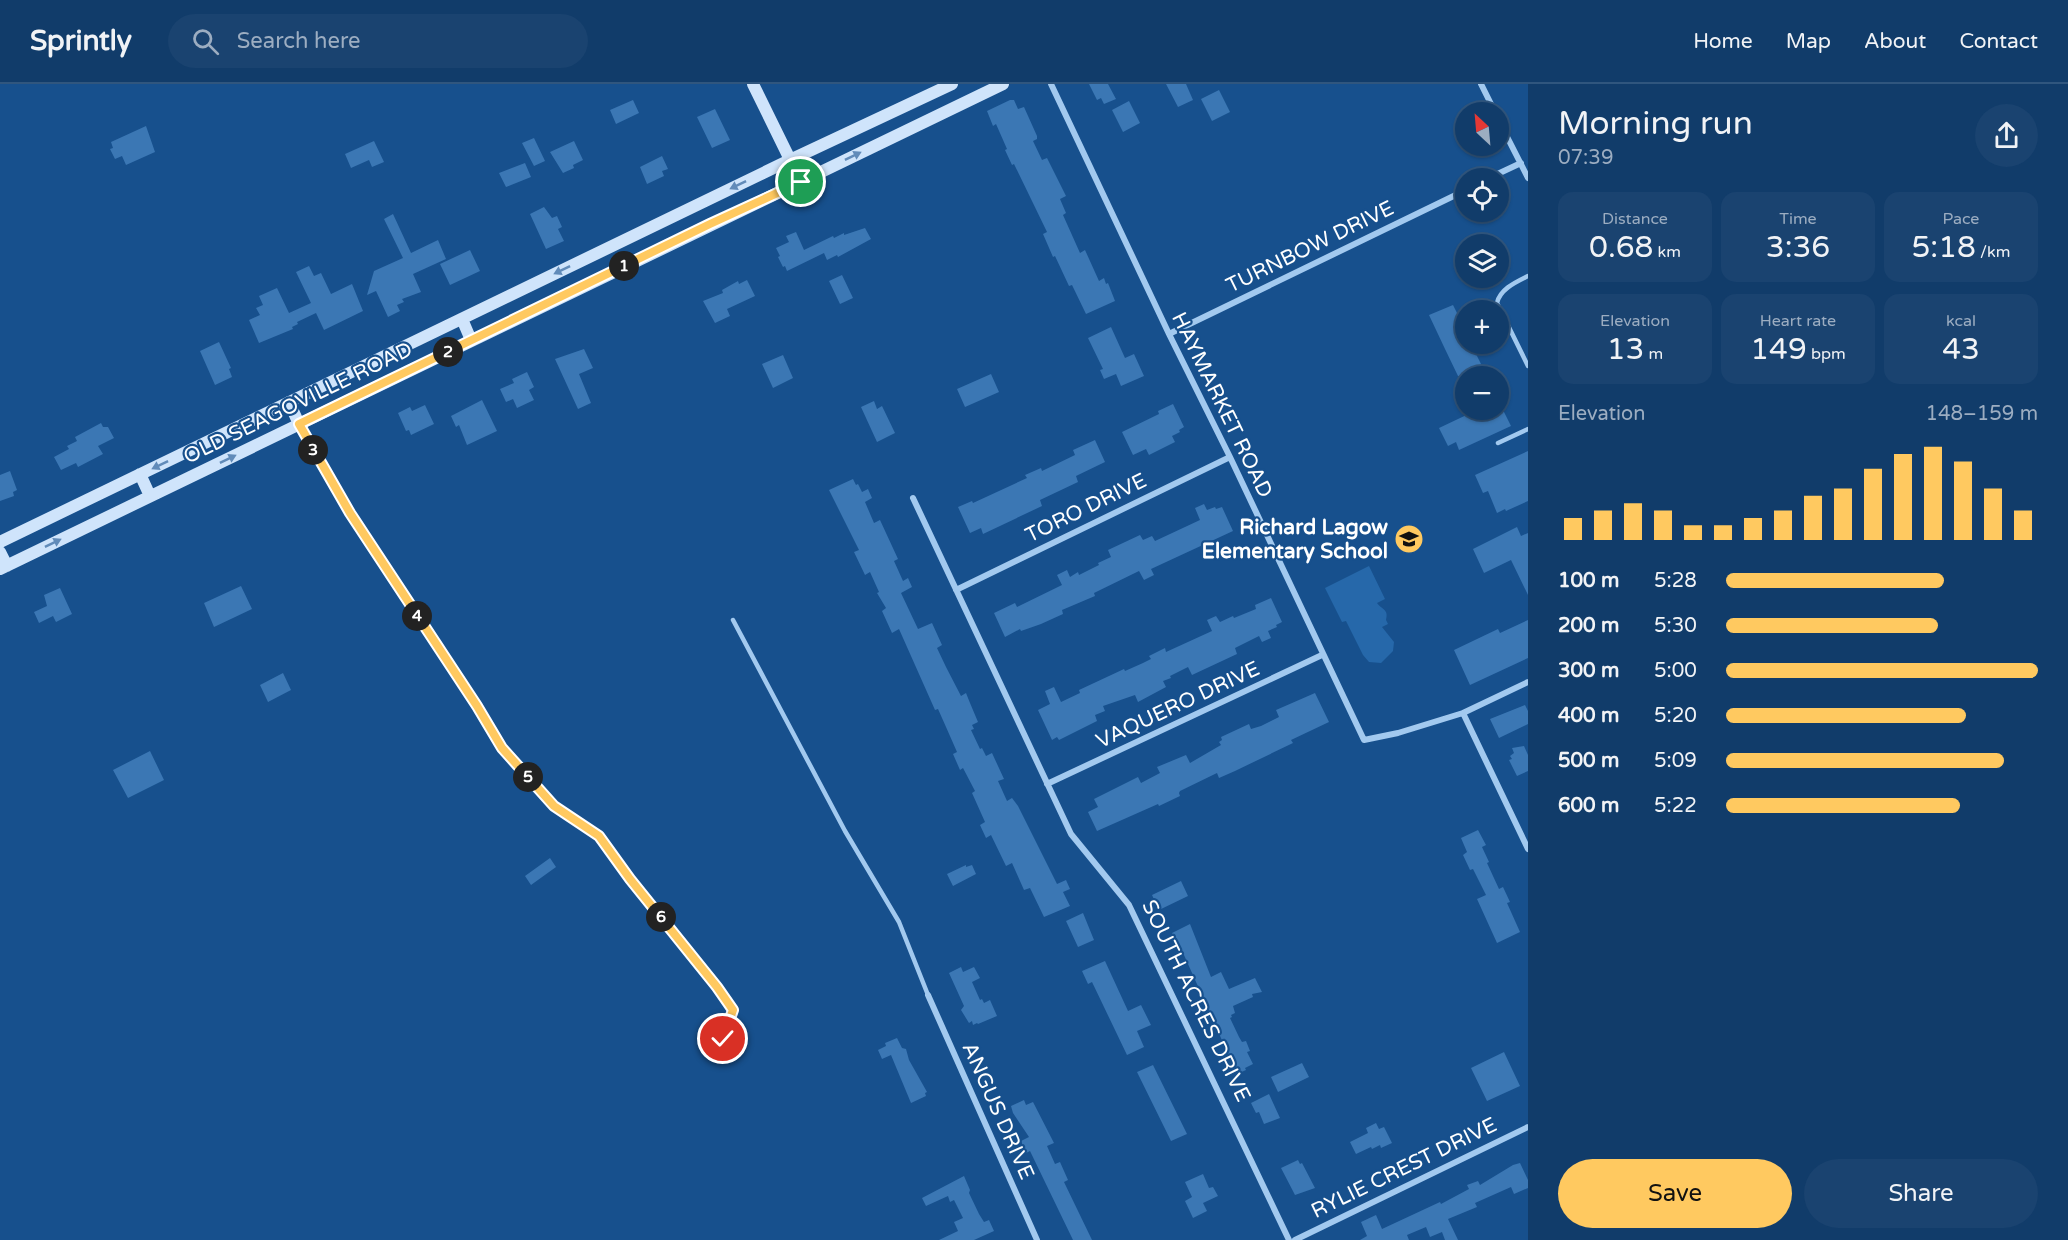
<!DOCTYPE html>
<html lang="en">
<head>
<meta charset="utf-8">
<style>
	:root { --surface:#113c6a; --page:#1a4370; --text:#f1f3f6; --muted:#9cadc1; --line:#30567e; --accent:#ffc960 }
	body { margin:0; font-family:"Varela Round",sans-serif; background:var(--page); color:var(--text); height:100vh; display:flex; flex-direction:column; font-size:22px; white-space:nowrap }
	* { box-sizing:border-box; margin:0 }
	p { font-size:20px; color:var(--muted) }
	.icon { flex:none; width:33px; height:33px; fill:none; stroke:currentColor; stroke-width:2; stroke-linecap:round; stroke-linejoin:round }
	.map { position:relative; flex:1; overflow:hidden }
	.sheet { display:flex; flex-direction:column; background:var(--surface); width:540px }
	.sheet>* { flex:none }
	.needle { width:39px; rotate:334deg }
	.tools { position:absolute; left:1455px; top:18px; display:grid; gap:12px }
	.tools a { display:grid; place-items:center; width:54px; height:54px; border-radius:50%; background:var(--surface); box-shadow:0 2px 4px #0004,0 0 0 2px var(--line); font-size:30px }
	.pin { position:absolute; display:grid; place-items:center; width:51px; height:51px; color:#fff; margin:-26px; border:3px solid #fff; border-radius:50%; box-shadow:0 2px 6px #0007 }
	.km { position:absolute; width:30px; height:30px; margin:-15px; border-radius:50%; background:#222; color:#fff; font-size:16px; line-height:30px; text-align:center }
	.round { display:grid; place-items:center; flex:none; width:63px; height:63px; border-radius:32px; background:var(--page) }
	.summary { display:flex; align-items:center; justify-content:space-between; height:102px; padding:0 30px }
	h1 { font-size:33px; font-weight:600; line-height:45px }
	.metrics { display:grid; grid-template-columns:repeat(3,1fr); gap:9px; height:102px; padding:6px 30px }
	.metrics div { display:grid; align-content:center; border-radius:15px; background:var(--page); text-align:center }
	.metrics b { font-size:30px; font-weight:600 }
	.metrics small { font-size:16px; font-weight:400 }
	.metrics p { font-size:16px }
	.chart { height:168px; padding:12px 30px }
	.chart p { display:flex; justify-content:space-between }
	.chart svg { width:100%; height:108px; margin-top:6px; stroke:var(--accent); stroke-width:6 }
	.button { display:flex; gap:12px; margin-top:auto; padding:12px 30px }
	.button a { flex:1; height:69px; border-radius:36px; background:var(--accent); color:#111; font-size:24px; font-weight:600; line-height:69px; text-align:center }
	.button a+a { background:var(--page); color:var(--text) }
	ul { padding:0 30px; list-style:none; font-size:20px }
	li { display:grid; grid-template-columns:96px 72px 1fr; align-items:center; height:45px }
	li i { height:15px; border-radius:8px; background:var(--accent) }
	header { display:flex; align-items:center; gap:36px; box-sizing:border-box; height:84px; padding:0 30px; background:var(--surface); border-bottom:2px solid var(--line) }
	header strong { font-size:28px }
	nav { display:flex; gap:33px; margin-inline-start:auto; font-size:21px }
	.search { width:420px; height:54px; background:var(--page); display:flex; align-items:center; gap:15px; box-sizing:border-box; padding:0 21px; border-radius:33px; color:var(--muted); font-size:22px }
	main { display:flex; flex:1; min-height:0 }
	.map>svg:first-child { display:block }
</style>
</head>
<body>
<header>
<strong>Sprintly</strong>
<div class="search"><svg class="icon" aria-label="search" viewBox="0 0 24 24"><circle cx="10" cy="10" r="6"/><path d="M15 15l6 6"/></svg>Search here</div>
<nav><a>Home</a><a>Map</a><a>About</a><a>Contact</a></nav>
</header>
<main>
<div class="map">
<svg width="1528" height="1156" viewBox="0 0 1528 1156">
	<rect width="100%" height="100%" fill="#17508d"/>
	<path fill="#2668aa" d="M1369,482L1385,515L1377,519C1382,526 1389,525 1386,536L1388,540L1382,543L1394,558L1393,567L1381,579L1369,578L1363,571L1346,537L1342,538L1325,504Z"/>
	<path fill="#3b77b4" d="M1089,0H1108L1116,15L1104,20L1101,14L1097,16Z
		M1166,0H1186L1193,16L1178,23Z
		M1219,6L1230,28L1212,37L1201,15Z
		M633,16L639,29L616,40L610,26Z
		M1010,16H1014L1018,25L1024,23L1037,52V55L1033,57L1042,76L1047,74L1066,112L1060,115L1066,129L1063,131L1080,169L1085,166L1099,197L1104,194L1106,200L1108,199L1115,217L1086,230L1072,201L1069,202L1055,172L1053,173L1043,150L1047,148L1014,80L1012,81L1005,66L1007,65L996,40L993,42L987,27Z
		M1129,17L1140,39L1123,48L1112,26Z
		M715,25L730,56L712,64L697,33Z
		M146,42L155,68L126,81L122,72L115,75L110,65L113,64L111,58Z
		M534,54L545,77L534,82L522,59Z
		M374,57L384,78L372,83L369,76L351,84L345,70Z
		M574,57L583,76L573,81L574,84L563,89L550,68Z
		M662,72L668,85L662,87L664,92L647,100L640,83Z
		M525,79L531,93L506,103L499,89Z
		M544,123L552,134L557,132L562,143L558,145L564,157L546,165L530,130Z
		M393,130L411,169L438,156L446,175L413,190L421,208L402,215L404,218L397,221L400,227L388,233L376,207L367,211L374,187L403,174L384,135Z
		M865,144L871,155L838,173L837,171L827,176L824,169L787,187L785,182L783,183L778,173L780,172L776,164L789,158L786,152L796,148L804,166L833,152L834,154L844,149V151Z
		M470,166L480,187L450,201L440,180Z
		M309,182L314,192L321,189L331,210L352,200L363,227L324,246L316,229L297,238L298,240L292,243L293,245L259,259L249,236L260,231L256,224L263,221L259,212L277,204L289,229L311,219L296,188Z
		M842,191L853,214L840,220L829,197Z
		M747,196L755,212L727,225L730,232L715,239L703,217L723,209L722,206L738,197L739,200Z
		M1453,221L1466,247V260H1471L1487,292H1458L1445,265L1429,231Z
		M1111,243L1125,274L1134,270L1144,292L1121,302L1116,290L1104,295L1100,286L1103,285L1088,254Z
		M219,258L231,284L229,285L232,293L215,301L200,267Z
		M584,265L593,284L579,290L591,319L578,325L555,275Z
		M783,271L793,294L773,304L762,280Z
		M527,288L534,303L529,306L534,316L517,324L513,315L506,318L500,305L514,299L512,295Z
		M991,290L999,308L965,323L957,305Z
		M482,316L497,347L467,361L459,341L456,343L451,332Z
		M874,317L877,325L882,322L895,349L877,358L861,323Z
		M1173,320L1184,343L1179,346L1180,348L1172,352L1175,358L1149,371L1146,365L1133,371L1122,348L1159,330L1158,327Z
		M425,321L434,340L411,351L409,346L406,347L398,329L410,323L412,327Z
		M1477,326H1503L1511,342L1459,366L1456,358L1448,362L1439,344Z
		M101,339L103,343H108L114,354L98,362L103,370L78,383L76,379L61,386L54,373L69,365L67,362L77,357L75,353Z
		M1095,356L1105,378L1076,392L1078,398L1040,416L1042,422L983,450L981,444L970,449L958,423L972,417L973,419L1027,394L1025,391L1041,384L1042,387L1075,371L1073,366Z
		M1528,367V417L1506,427L1505,425L1497,429L1488,407L1483,409L1475,391Z
		M10,387L17,406L13,408L14,412L0,417V391Z
		M853,395L856,401L858,400L862,408L868,405L872,414L865,418L874,439L880,436L898,475L894,477L903,497L908,494L912,503L901,509L918,545L932,539L942,561L937,564L946,583L961,612L966,609L970,619L978,638L972,641L974,645L971,646L980,665L982,664L986,672L992,669L1004,695L998,697L1007,717L1012,714L1018,722L1057,800L1066,796L1070,805L1063,808L1070,822L1044,833L1030,804L1024,806L1012,779L1006,782L991,751L986,754L980,741L985,738L972,709L975,707L963,684L960,686L953,670L957,668L946,643L938,625L935,626L899,545L892,549L882,527L886,524L877,509L879,508L870,488L865,491L854,468L859,466L829,406Z
		M1204,420L1207,426L1215,423L1216,425L1222,423L1233,447L1151,485L1154,491L1144,496L1139,487L1094,509L1095,512L1062,526L1063,530L1041,540L1021,547L1020,545L1005,553L994,529L1015,519L1017,523L1062,501L1057,491L1067,486L1070,493L1078,488L1079,491L1099,481L1098,479L1111,473L1108,466L1140,451L1143,456L1152,452L1155,457L1200,436L1195,424Z
		M1517,443L1521,452L1528,449V511L1511,476L1484,489L1473,465Z
		M241,502L252,525L214,543L204,519Z
		M60,504L72,530L56,538L53,532L39,539L34,528L47,522L44,511Z
		M1271,514L1282,538L1276,541L1277,543L1268,547L1271,554L1262,558L1259,552L1235,564L1237,570L1192,591L1188,583L1170,592L1171,594L1163,597L1166,603L1138,618L1135,611L1103,622L1105,627L1095,631L1097,637L1059,656L1057,653L1052,656L1038,626L1050,620L1045,607L1054,603L1061,618L1080,609L1079,606L1124,585L1125,587L1143,579L1151,575L1149,572L1165,564L1166,568L1212,547L1207,536L1216,532L1220,538L1233,532L1234,534L1256,525L1255,521Z
		M1528,536V574L1470,601L1454,566L1498,545L1500,549Z
		M283,589L291,606L268,618L260,601Z
		M1315,609L1329,638L1291,656L1293,659L1235,687L1219,694L1217,689L1180,707L1179,709L1180,712L1159,722L1158,720L1097,747L1088,728L1098,723L1094,715L1138,693L1141,699L1160,689L1157,683L1186,671L1190,679L1221,661L1219,658L1222,656L1221,653L1249,640L1251,645L1261,642L1279,633L1276,626Z
		M1525,621L1528,627V640L1499,654L1490,635Z
		M1524,662L1528,671V687L1517,692L1509,676L1512,675L1510,672L1514,669L1512,664Z
		M150,667L164,696L128,714L113,686Z
		M1478,746L1486,761L1482,763L1489,778L1487,779L1499,805L1503,803L1510,818L1507,819L1520,848L1497,859L1477,815L1486,811L1473,785L1470,786L1463,771L1467,768L1461,754Z
		M550,774L556,783L531,801L525,792Z
		M966,781V783L972,781L976,790L953,802L947,790Z
		M1181,797L1188,812L1159,826L1152,811Z
		M1083,829L1094,856L1078,863L1066,837Z
		M1190,840L1211,893L1221,888L1229,905L1255,894L1262,908L1252,910L1253,913L1233,922L1235,929L1231,931L1232,933L1230,934L1239,953L1242,958L1246,957L1250,967L1247,968L1253,980L1245,984L1246,986L1237,990L1180,862L1178,863L1172,849Z
		M1105,877L1128,927L1141,921L1151,941L1137,947L1144,963L1127,971L1092,898L1088,900L1082,887Z
		M961,883L963,888L974,883L980,894L972,898L980,916L982,915L984,919L990,916L997,932L978,940L977,939L973,941L972,937L969,939L961,926L964,922L949,889Z
		M897,954L902,964L906,965L909,976L927,1008L925,1009L926,1012L911,1019L891,971L882,975L878,966L886,962L885,959Z
		M1504,968L1520,1002L1487,1017L1471,984Z
		M1302,979L1309,993L1278,1008L1271,993Z
		M1153,981L1187,1050L1171,1057L1137,988Z
		M1269,1010L1280,1034L1264,1040L1259,1028L1256,1029L1251,1019Z
		M1024,1016L1026,1021L1033,1018L1054,1059L1047,1062L1055,1080L1060,1078L1068,1096L1064,1098L1092,1156H1073L1030,1067L1026,1069L1021,1057L1029,1053L1013,1029L1011,1022Z
		M1376,1039L1379,1045L1384,1043L1392,1059L1381,1064L1380,1061L1372,1065L1371,1063L1356,1070L1350,1058L1368,1049L1366,1044Z
		M1298,1076L1300,1080L1302,1079L1315,1104L1295,1111L1281,1084Z
		M1520,1079L1528,1096V1104L1514,1110L1511,1103L1475,1119L1477,1123L1448,1135L1458,1156H1445L1442,1148L1430,1153L1426,1143L1407,1151L1409,1156H1360L1367,1152L1361,1138L1376,1131L1382,1145L1440,1118L1441,1120L1469,1105L1467,1101L1478,1097L1480,1101L1513,1081Z
		M1203,1090L1209,1104L1213,1103L1218,1112L1203,1119L1207,1127L1193,1134L1185,1117L1192,1113L1185,1098Z
		M964,1092L970,1106L969,1109L979,1130L984,1138L989,1136L994,1147L974,1156H939L958,1147L954,1138L963,1134L954,1116L950,1118L948,1112L926,1122L922,1114Z"/>
	<g fill="none" stroke-linecap="round" stroke-linejoin="round">
		<path stroke="#a2c9ef" stroke-width="2" stroke-dasharray="3 4.5" stroke-linecap="butt" d="M481,629L502,664L554,722L599,752L630,795L717,903L733,926L723,955"/>
		<path stroke="#a2c9ef" stroke-width="4.5" d="M1528,192C1516,198 1500,205 1497,219L1528,282
			M299,340L350,429L477,622
			M1498,359L1528,345
			M733,536L845,747L899,838L928,911"/>
		<path stroke="#a2c9ef" stroke-width="6" d="M1051,0L1169,250L1230,373L1364,656L1398,649L1463,629L1528,598
			M1481,0L1495,28
			M1498,35L1528,94
			M1489,94L1521,79
			M1169,250L1466,106
			M913,414L1071,750L1129,821L1289,1156
			M956,506L1230,373
			M1463,629L1528,765
			M1047,700L1322,571
			M928,911L1037,1156
			M1295,1156L1528,1043"/>
		<path stroke="#cfe4fb" stroke-width="12" d="M753,0L801,98
			M462,235L471,256
			M289,318L299,340
			M140,390L150,412
			M0,458L790,76L952,0
			M0,468L7,482
			M0,485L1003,0"/>
	</g>
	<defs><path id="oneway-solid" d="M-6-.8H1V-3.2L6.5 0L1 3.2V.8H-6Z" transform="scale(1.5)"/></defs>
	<g fill="#618bb9">
		<use href="#oneway-solid" transform="translate(853 72) rotate(-26)"/>
		<use href="#oneway-solid" transform="translate(738 101) rotate(154)"/>
		<use href="#oneway-solid" transform="translate(562 186) rotate(154)"/>
		<use href="#oneway-solid" transform="translate(228 375) rotate(-26)"/>
		<use href="#oneway-solid" transform="translate(160 381) rotate(154)"/>
		<use href="#oneway-solid" transform="translate(53 459) rotate(-26)"/>
	</g>
	<g fill="none" stroke-linecap="round" stroke-linejoin="round">
		<g stroke="#fff" stroke-width="12">
			<path id="route" d="M723,955L733,926L717,903L630,795L599,752L554,722L502,664L477,622L350,429L299,340L710,140L801,98"/>
		</g>
		<use href="#route" stroke="#ffc960" stroke-width="8"/>
	</g>
	<defs>
		<g id="school-disc" transform="scale(1.5)"><circle r="9.5" fill="#ffc960" stroke="#17508d"/><path d="M0-5L7-2L0 1L-7-2ZM-4 1L0 2.5L4 1V4Q0 6-4 4Z" fill="#111"/></g>
	</defs>
	<g fill-rule="evenodd">
		<use href="#school-disc" x="1409" y="455"/>
	</g>
	<g text-anchor="middle" dominant-baseline="central" stroke-width="4.5" stroke-linejoin="round" paint-order="stroke">
		<g font-size="21" fill="#fff" stroke="#17508d">
			<text transform="translate(1310 163) rotate(-26)">TURNBOW DRIVE</text>
			<text transform="translate(298 319) rotate(-26)">OLD SEAGOVILLE ROAD</text>
			<text transform="translate(1222 321) rotate(64)">HAYMARKET ROAD</text>
			<text transform="translate(1086 424) rotate(-26)">TORO DRIVE</text>
			<text transform="translate(1178 621) rotate(-25)">VAQUERO DRIVE</text>
			<text transform="translate(1196 917) rotate(64)">SOUTH ACRES DRIVE</text>
			<text transform="translate(998 1027) rotate(66)">ANGUS DRIVE</text>
			<text transform="translate(1404 1084) rotate(-26)">RYLIE CREST DRIVE</text>
		</g>
		<g font-size="21" font-weight="bold" fill="#fff" stroke="#17508d" text-anchor="end">
			<text x="1388" y="443">Richard Lagow<tspan x="1388" dy="24">Elementary School</tspan></text>
		</g>
	</g>
</svg>
<div class="tools">
<a><svg class="needle" viewBox="-14 -14 28 28"><path d="M0-13l5 13h-10z" fill="#e53935"/><path d="M0 13l5-13h-10z" fill="#9cadc1"/></svg></a>
<a><svg class="icon" aria-label="locate" viewBox="0 0 24 24"><circle cx="12" cy="12" r="6"/><path d="M12 2v4M12 18v4M2 12h4M18 12h4"/></svg></a>
<a><svg class="icon" aria-label="layers" viewBox="0 0 24 24"><path d="M12 4l9 5-9 5-9-5zM3 14l9 5 9-5"/></svg></a>
<a>+</a>
<a>−</a>
</div>
<div class="pin" style="left:801px;top:98px;background:#1e9e55"><svg class="icon" aria-label="arrive" viewBox="0 0 24 24"><path d="M6 21V4h12l-3 4 3 4H6"/></svg></div>
<div class="pin" style="left:723px;top:955px;background:#d93025"><svg class="icon" aria-label="check" viewBox="0 0 24 24"><path d="M5 12l5 5 9-10"/></svg></div>
<b class="km" style="left:624px;top:182px">1</b>
<b class="km" style="left:448px;top:268px">2</b>
<b class="km" style="left:313px;top:366px">3</b>
<b class="km" style="left:417px;top:532px">4</b>
<b class="km" style="left:528px;top:693px">5</b>
<b class="km" style="left:661px;top:833px">6</b>
</div>
<section class="sheet">
<div class="summary"><div><h1>Morning run</h1><p>07:39</p></div><a class="round"><svg class="icon" aria-label="share" viewBox="0 0 24 24"><path d="M12 15V3M7 8l5-5 5 5M5 13v7h14v-7"/></svg></a></div>
<div class="metrics">
<div><p>Distance</p><b>0.68<small> km</small></b></div>
<div><p>Time</p><b>3:36</b></div>
<div><p>Pace</p><b>5:18<small> /km</small></b></div>
</div>
<div class="metrics">
<div><p>Elevation</p><b>13<small> m</small></b></div>
<div><p>Heart rate</p><b>149<small> bpm</small></b></div>
<div><p>kcal</p><b>43</b></div>
</div>
<div class="chart"><p><span>Elevation</span>148–159 m</p>
<svg viewBox="0 0 160 44" preserveAspectRatio="none"><path d="M5 44V35M15 44V32M25 44V29M35 44V32M45 44V38M55 44V38M65 44V35M75 44V32M85 44V26M95 44V23M105 44V15M115 44V9M125 44V6M135 44V12M145 44V23M155 44V32"/></svg>
</div>
<ul>
<li><b>100 m</b>5:28<i style="width:70%"></i></li>
<li><b>200 m</b>5:30<i style="width:68%"></i></li>
<li><b>300 m</b>5:00<i style="width:100%"></i></li>
<li><b>400 m</b>5:20<i style="width:77%"></i></li>
<li><b>500 m</b>5:09<i style="width:89%"></i></li>
<li><b>600 m</b>5:22<i style="width:75%"></i></li>
</ul>
<div class="button"><a>Save</a><a>Share</a></div>
</section>
</main>
</body>
</html>
